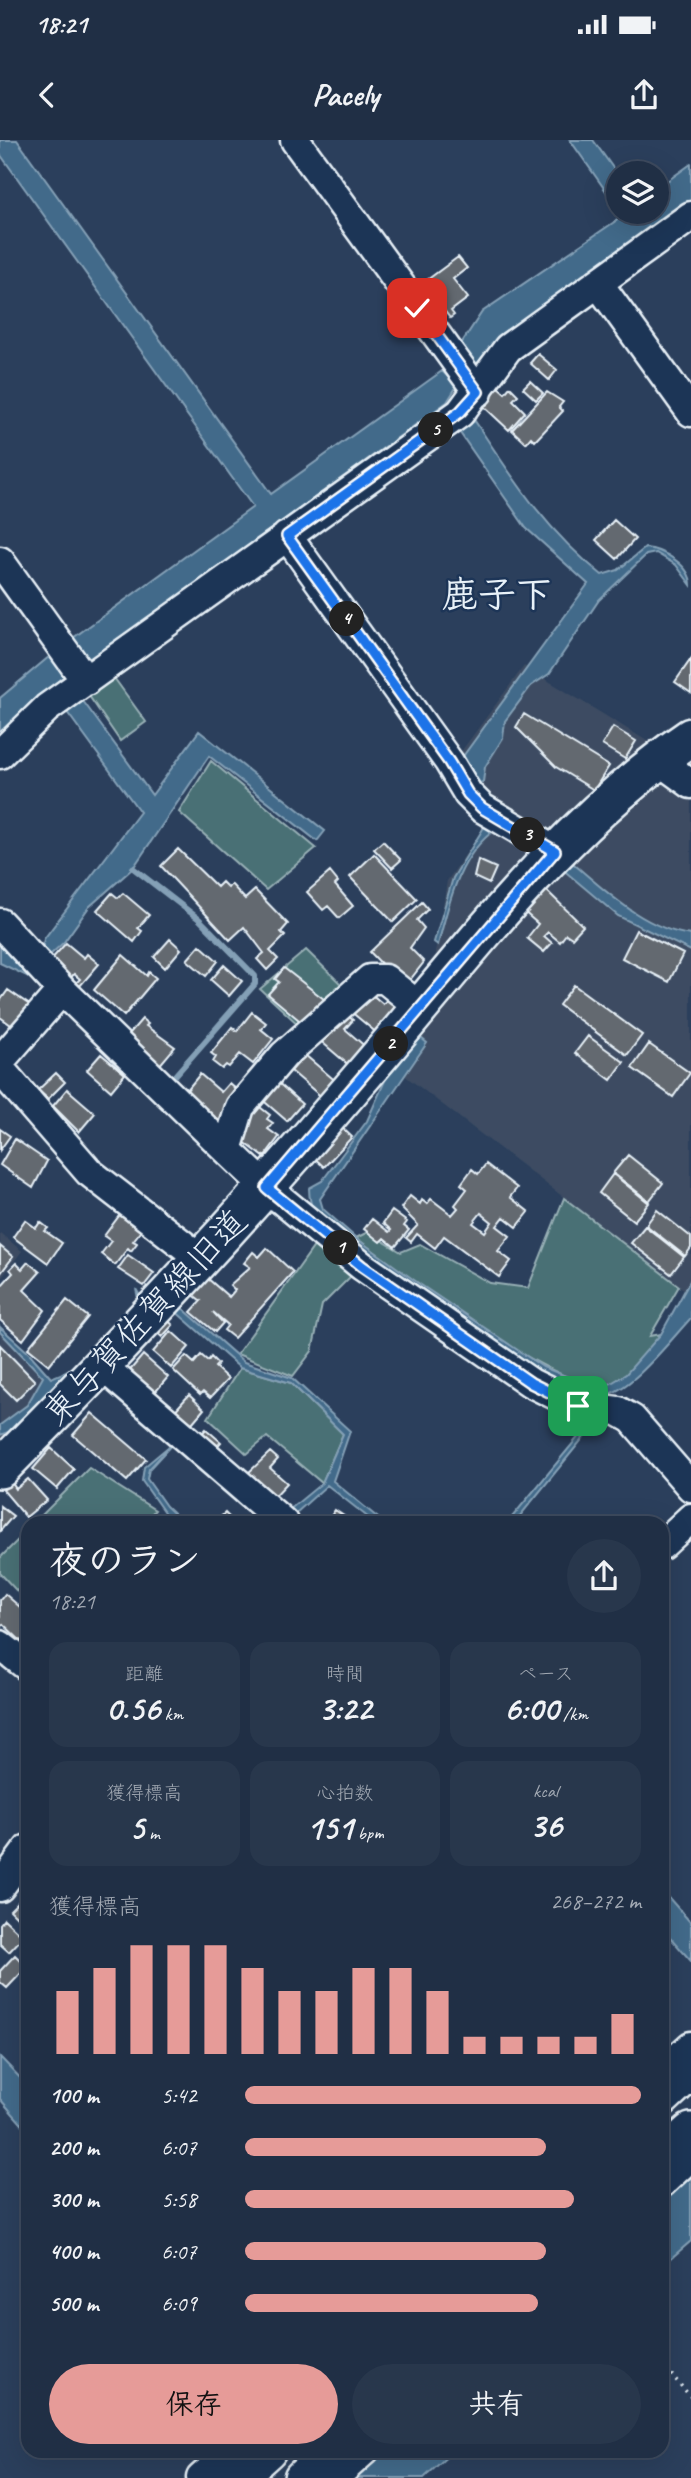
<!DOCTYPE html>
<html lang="ja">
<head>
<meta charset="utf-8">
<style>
	:root { --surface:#202f45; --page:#28374c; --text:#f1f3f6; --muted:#a2a9b3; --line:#3d4a5e; --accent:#e69b98 }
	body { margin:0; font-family:Caveat,"Klee One",sans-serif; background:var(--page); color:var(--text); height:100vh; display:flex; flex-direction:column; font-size:26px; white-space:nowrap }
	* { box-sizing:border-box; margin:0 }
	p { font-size:23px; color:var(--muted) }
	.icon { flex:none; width:38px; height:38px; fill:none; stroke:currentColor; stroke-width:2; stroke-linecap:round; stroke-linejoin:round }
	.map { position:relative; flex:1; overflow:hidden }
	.panel { position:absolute; left:21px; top:1376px; width:648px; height:942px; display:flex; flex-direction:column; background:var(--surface); border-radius:21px; box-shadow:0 7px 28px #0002,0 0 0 2px var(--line) }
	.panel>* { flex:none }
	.controls { position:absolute; left:606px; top:21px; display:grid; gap:14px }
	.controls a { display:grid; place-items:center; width:63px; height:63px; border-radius:50%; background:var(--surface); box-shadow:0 7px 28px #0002,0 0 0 2px var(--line); font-size:35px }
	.pin { position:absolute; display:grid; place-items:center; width:60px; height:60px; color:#fff; margin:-30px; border-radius:14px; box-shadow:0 4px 10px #0006 }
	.km { position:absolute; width:35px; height:35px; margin:-18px; border-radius:50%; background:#222; color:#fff; font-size:19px; line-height:35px; text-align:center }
	.round { display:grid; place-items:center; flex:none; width:74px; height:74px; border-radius:37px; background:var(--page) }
	.head { display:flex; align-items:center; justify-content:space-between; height:119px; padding:0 28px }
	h1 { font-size:38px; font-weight:600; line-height:52px }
	.metrics { display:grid; grid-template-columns:repeat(3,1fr); gap:10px; height:119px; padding:7px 28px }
	.metrics div { display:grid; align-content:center; border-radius:18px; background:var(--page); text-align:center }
	.metrics b { font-size:35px; font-weight:600 }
	.metrics small { font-size:19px; font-weight:400 }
	.metrics p { font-size:19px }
	.chart { height:196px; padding:14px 28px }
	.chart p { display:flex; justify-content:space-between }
	.chart svg { width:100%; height:126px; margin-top:7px; stroke:var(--accent); stroke-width:6 }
	.cta { display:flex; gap:14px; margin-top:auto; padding:14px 28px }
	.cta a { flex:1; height:80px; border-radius:42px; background:var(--accent); color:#111; font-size:28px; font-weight:600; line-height:80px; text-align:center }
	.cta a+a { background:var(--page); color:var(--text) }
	ul { padding:0 28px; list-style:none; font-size:23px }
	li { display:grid; grid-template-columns:112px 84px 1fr; align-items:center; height:52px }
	li i { height:18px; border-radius:9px; background:var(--accent) }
	.status { display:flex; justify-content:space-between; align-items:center; height:49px; padding:0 35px; background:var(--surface); direction:ltr }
	.status svg { height:19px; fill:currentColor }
	header { display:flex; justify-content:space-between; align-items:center; height:91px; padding:0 28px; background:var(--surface); font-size:32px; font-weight:600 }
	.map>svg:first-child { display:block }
</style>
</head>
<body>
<div class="status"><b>18:21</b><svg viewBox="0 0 49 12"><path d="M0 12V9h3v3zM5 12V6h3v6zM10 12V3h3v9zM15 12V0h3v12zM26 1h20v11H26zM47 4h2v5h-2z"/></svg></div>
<header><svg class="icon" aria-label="back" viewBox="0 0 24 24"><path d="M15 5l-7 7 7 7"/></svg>Pacely<svg class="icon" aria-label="share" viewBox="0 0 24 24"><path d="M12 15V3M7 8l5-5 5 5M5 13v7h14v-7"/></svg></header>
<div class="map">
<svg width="691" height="2338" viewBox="0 0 691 2338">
	<rect width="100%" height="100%" fill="#2b3f5c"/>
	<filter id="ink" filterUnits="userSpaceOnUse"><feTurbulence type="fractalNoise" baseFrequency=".0143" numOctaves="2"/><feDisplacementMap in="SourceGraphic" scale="14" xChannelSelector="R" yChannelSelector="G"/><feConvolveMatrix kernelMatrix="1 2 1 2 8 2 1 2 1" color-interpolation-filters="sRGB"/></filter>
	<g filter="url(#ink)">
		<path fill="#3c4c62" d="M524,526L652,604L446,825L435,812L447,741L496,671L457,617Z
			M676,625L691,635V1155L387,922L556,728Z
			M0,1093L22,1111L0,1140Z
			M0,1189L59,1243L10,1308L0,1300Z"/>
		<path fill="#497074" stroke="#98b0b6" stroke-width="2" d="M112,535L146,582L120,601L87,553Z
			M211,621L316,708L266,750L179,672Z
			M306,810L346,849L302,888L260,849Z
			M564,1058L679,1146L650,1196L661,1194C647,1210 630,1240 608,1245C560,1256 399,1129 356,1098L368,1092L401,1112L420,1104L490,1143L528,1148Z
			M320,1098L358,1129L322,1165L312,1211L293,1236L237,1214Z
			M240,1228L291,1243L343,1294L322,1343L267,1297L247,1314L208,1278Z
			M89,1328L155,1370L144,1382H35Z
			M28,1390V1463L0,1433V1418Z"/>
		<path fill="#426a8a" stroke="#84a0b6" stroke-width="2" d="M0,0H17L271,354L442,231L457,246L447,262L90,520L73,498L253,367L0,14Z
			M570,0H593L618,35V68Z
			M691,24V62L501,194L476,225L459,207L482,172L623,76L620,72H656V49Z
			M475,281C514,340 546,391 602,435L618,430L645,408C662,409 691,425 691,445L676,425L656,413L646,415L599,460L549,534L531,546L505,581L503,598L485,627L483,642L477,644L461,619L588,444L526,388L458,290Z
			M50,516L64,536L0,594V558Z
			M83,561L152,655L199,591L325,691L317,701L209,616L133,728L89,767L64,802L48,817V852L27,836L0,823V803L41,813L44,799L140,672L67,572Z
			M489,679L496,689C458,716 449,763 438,805L434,802L453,738Z
			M569,720C604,749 643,789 691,795V811L618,776L561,728Z
			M421,898L427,903L320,1059L323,1069L356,1098L421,1145L543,1227L583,1243L608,1245L626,1234L661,1194L691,1139V1178C672,1198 631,1252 604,1255C565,1260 329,1101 311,1064C310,1060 309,1053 309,1048L322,1041L367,981L391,927Z
			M136,1149L143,1161L14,1290L0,1295V1285L27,1265L43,1237L0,1192V1187L30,1214L51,1238C85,1226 117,1187 138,1158Z
			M179,1165L244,1222L292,1238L350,1291L333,1341L383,1382H374L327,1345L286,1382L289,1370L322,1343L343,1294L291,1243L240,1228L174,1170Z
			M593,1279L597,1281L515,1382H508Z
			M174,1302L149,1329L147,1339L166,1366L183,1382H171L142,1341L144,1327Z
			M662,1750L691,1783V1821L662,1788Z
			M0,1917L28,1946V1991L0,1959Z
			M691,2036V2101L662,2126V2062Z
			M383,2310H454L424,2338H351Z"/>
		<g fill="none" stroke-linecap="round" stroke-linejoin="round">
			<path stroke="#84a0b6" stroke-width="6" d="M133,728L199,779L255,836V844L172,939"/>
		</g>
		<path fill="#64696f" stroke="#e8f1f8" stroke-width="2" fill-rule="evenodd" d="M458,117L467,128L453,139L468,158L451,171L454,175L450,178L423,143Z
			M538,214L557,230L549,240L530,223Z
			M530,241L543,253L536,260L523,248Z
			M496,245L505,253L510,247L518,255L513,260L525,272L509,290L480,263Z
			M547,252L563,262L559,267L563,271L535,301L531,297L526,303L512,290Z
			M614,380L635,399L617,419L596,400Z
			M691,519V553L675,542Z
			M524,574L609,626L594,650L556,627L516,587Z
			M613,587L636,601L625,619L602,605Z
			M383,701L401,720L392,728L374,709Z
			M178,709L217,747L222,742L228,748L231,744L245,759L255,750L288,784L281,792L285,796L270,811L278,819L267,830L257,819L264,813L244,787L230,800L161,726Z
			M374,714L417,759L393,782L350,737Z
			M478,720L496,728L489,744L474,737Z
			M330,732L338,742L335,745L353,766L339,778L328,766L323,770L307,752Z
			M543,747L583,786L572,798L566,794L560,802L548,792L544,796L552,803L544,812L527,798L538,784L523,771Z
			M112,753L118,758L123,753L149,775L138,788L142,791L134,802L97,770Z
			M422,762L428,769L417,780L424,788L410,808L424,822L406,845L395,838L370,812Z
			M636,790L683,814L669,842L622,818Z
			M170,799L181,809L165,828L154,817Z
			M66,803L84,818L87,814L99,824L80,846L76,843L80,839L74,834L67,842L49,822Z
			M200,805L218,821L206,836L187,820Z
			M123,815L147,836L149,832L156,838L124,876L94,850Z
			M224,825L242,841L229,856L211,840Z
			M284,828L329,863L305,885L268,854L279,842L275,839Z
			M574,845L642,895L627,915L559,865Z
			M8,850L34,868L18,890L0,877V861Z
			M368,851L383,864L389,857L401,867L378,894L350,871Z
			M341,870L353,880L345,889L367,908L351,927L317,898Z
			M252,872L266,883L261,889L273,899L253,924L240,914L229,927L226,925L222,929L213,922L216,917L211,913L232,887L237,891Z
			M142,879L148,884L146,886L175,907L159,926L123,901Z
			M588,896L624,922L611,940L575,913Z
			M649,904L690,933L673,957L632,928Z
			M101,914L125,934L111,951L87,930Z
			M305,915L338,943L324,959L291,931Z
			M56,933L65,942L48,959L38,950Z
			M200,934L221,952L229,943L237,950L254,943L217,986L182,956Z
			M274,939L302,964L287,981L259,957Z
			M67,949L95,973L79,992L53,966Z
			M256,964L270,975L267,979L273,983L268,989L279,997L264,1017L240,999Z
			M337,983L352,997L324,1027L309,1013Z
			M0,989L10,996L0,1010Z
			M15,999L47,1021L33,1048L0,1025Z
			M628,1015L663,1043L649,1061L613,1033Z
			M486,1024L517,1048L510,1057L529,1072L517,1087L504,1077L497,1086L510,1096L498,1111L511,1121L499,1137L444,1096L435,1108L417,1094L411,1102L406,1098L418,1085L401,1068L410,1056L420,1064L422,1060L427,1064L431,1059L452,1075L458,1068L455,1065L467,1049L461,1044L472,1029L478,1034ZM481,1073L492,1082L485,1092L473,1083Z
			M613,1034L649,1063L634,1081L599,1053Z
			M657,1070L691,1097V1108L685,1116L646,1085Z
			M392,1071L407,1082L404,1086L409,1090L395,1107L384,1098L380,1102L364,1089L372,1079L389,1092L391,1090L383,1083Z
			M122,1072L143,1088L133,1101L137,1103L131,1111L128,1108L115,1125L101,1114L111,1101L104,1096Z
			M25,1080L36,1088L40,1082L48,1088L45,1091L62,1103L48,1123L13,1097Z
			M645,1086L684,1117L671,1134L631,1103Z
			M0,1106L13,1117L0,1134Z
			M267,1108L293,1132L234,1198L224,1190L228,1185L213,1172L223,1183L215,1192L191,1172L201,1161L192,1154L207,1138L229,1157L235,1150L230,1145L250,1127L244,1123L253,1112L259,1117Z
			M128,1115L154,1133L144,1146L118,1129Z
			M28,1122L40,1132L24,1150L45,1170L23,1200L0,1180V1147L13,1133L10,1129L16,1123L22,1129Z
			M67,1160L88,1177L49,1225L28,1208Z
			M163,1176L173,1185L162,1197L152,1188Z
			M171,1191L189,1207L171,1228L153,1212Z
			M0,1205L35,1241L16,1260L0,1244Z
			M143,1215L168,1237L151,1257L126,1235Z
			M201,1215L208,1221L211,1217L218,1224L215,1227L228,1239L210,1258L203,1252L200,1255L173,1230L186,1216L194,1223Z
			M189,1255L204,1269L187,1289L171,1275Z
			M92,1273L146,1319L127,1341L73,1295Z
			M206,1289L221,1302L212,1312L197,1299Z
			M51,1308L74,1329L57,1349L33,1329Z
			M270,1312L278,1319L270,1328L287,1343L271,1360L244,1337Z
			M28,1339L47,1360L26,1377L3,1350L12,1343L16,1349Z
			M0,1366L13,1376L0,1391Z
			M335,1370L351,1381L350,1382H327Z
			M225,1373L234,1382H215Z
			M5,1454L28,1474V1497L23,1503L3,1484L0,1487V1460Z
			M24,1756L28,1759V1788L10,1770Z
			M4,1779L23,1797L9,1812L0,1804V1784Z
			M15,1815L27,1827L7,1848L0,1842V1831Z"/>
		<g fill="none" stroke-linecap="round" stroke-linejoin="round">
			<g stroke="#e8f1f8" stroke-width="33">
				<path id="minor" d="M295,0L478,252
					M598,143L691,272
					M287,396L449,622L468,654L482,668L555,711
					M0,421L86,541
					M0,614L47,568L460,273L508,208L691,76
					M658,620L691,644
					M0,783L62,850L227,1010L267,1048L362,1126L531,1243L578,1266L618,1271L632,1279L691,1347
					M0,921L62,850
					M0,929L89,1032L200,1118
					M227,1010L240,967L284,915L370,839H385L421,868
					M101,1225L283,1382
					M662,1405L691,1378
					M0,1505L28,1527
					M0,1747L28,1709
					M662,1932L691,1906
					M662,2043L691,2016
					M201,2338L233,2310
					M334,2338L365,2310"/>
			</g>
			<g stroke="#e8f1f8" stroke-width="42">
				<path id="major" d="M0,1329C124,1204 244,1075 358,941C462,821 558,687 691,597
					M662,1957L691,1930
					M662,2018L691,1992
					M236,2338L267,2310
					M303,2338L334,2310"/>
			</g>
			<path stroke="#e8f1f8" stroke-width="3.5" stroke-dasharray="2 5" stroke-linecap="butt" d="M662,2224L691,2257"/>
			<use href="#minor" stroke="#1d3557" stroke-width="28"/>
			<use href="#major" stroke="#1d3557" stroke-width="37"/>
		</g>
	</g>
	<g fill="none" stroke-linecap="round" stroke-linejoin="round" filter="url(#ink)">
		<g stroke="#fff" stroke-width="14">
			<path id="route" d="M417,168L478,252L460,272L287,396L449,622L468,654L482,668L555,711L267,1048L362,1126L531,1243L578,1266"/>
		</g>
		<use href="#route" stroke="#1a73e8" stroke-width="9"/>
	</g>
	<g text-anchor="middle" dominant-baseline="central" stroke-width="5" stroke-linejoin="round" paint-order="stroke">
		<g font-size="35" fill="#e8f1f8" stroke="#1d3557">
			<text transform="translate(145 1177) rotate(-47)">東与賀佐賀線旧道</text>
		</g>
		<g font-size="37" font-weight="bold" fill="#e8f1f8" stroke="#1d3557">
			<text x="497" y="454">鹿子下</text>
		</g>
	</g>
</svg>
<div class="controls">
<a><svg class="icon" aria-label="layers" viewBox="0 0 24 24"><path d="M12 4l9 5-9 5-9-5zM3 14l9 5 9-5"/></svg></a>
</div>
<div class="pin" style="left:578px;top:1266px;background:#1e9e55"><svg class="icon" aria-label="arrive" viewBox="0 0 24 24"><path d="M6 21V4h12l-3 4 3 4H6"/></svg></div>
<div class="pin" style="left:417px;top:168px;background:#d93025"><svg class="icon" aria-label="check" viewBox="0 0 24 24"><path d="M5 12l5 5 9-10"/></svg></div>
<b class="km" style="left:341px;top:1108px">1</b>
<b class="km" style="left:391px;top:904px">2</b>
<b class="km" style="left:528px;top:695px">3</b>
<b class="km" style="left:347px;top:479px">4</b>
<b class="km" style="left:436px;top:290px">5</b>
<section class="panel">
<div class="head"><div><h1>夜のラン</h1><p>18:21</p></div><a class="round"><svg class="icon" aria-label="share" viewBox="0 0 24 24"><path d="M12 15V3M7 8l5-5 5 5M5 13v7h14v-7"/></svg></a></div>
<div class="metrics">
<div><p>距離</p><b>0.56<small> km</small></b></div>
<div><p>時間</p><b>3:22</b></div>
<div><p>ペース</p><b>6:00<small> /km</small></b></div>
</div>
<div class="metrics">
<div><p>獲得標高</p><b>5<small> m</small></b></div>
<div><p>心拍数</p><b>151<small> bpm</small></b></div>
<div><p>kcal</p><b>36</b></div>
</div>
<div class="chart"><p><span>獲得標高</span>268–272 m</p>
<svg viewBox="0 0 160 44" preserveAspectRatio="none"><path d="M5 44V22M15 44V14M25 44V6M35 44V6M45 44V6M55 44V14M65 44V22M75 44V22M85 44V14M95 44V14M105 44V22M115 44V38M125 44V38M135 44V38M145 44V38M155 44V30"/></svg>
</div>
<ul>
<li><b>100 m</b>5:42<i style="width:100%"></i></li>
<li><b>200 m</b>6:07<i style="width:76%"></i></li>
<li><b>300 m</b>5:58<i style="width:83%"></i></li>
<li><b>400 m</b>6:07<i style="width:76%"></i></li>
<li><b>500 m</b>6:09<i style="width:74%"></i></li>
</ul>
<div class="cta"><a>保存</a><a>共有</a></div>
</section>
</div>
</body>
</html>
